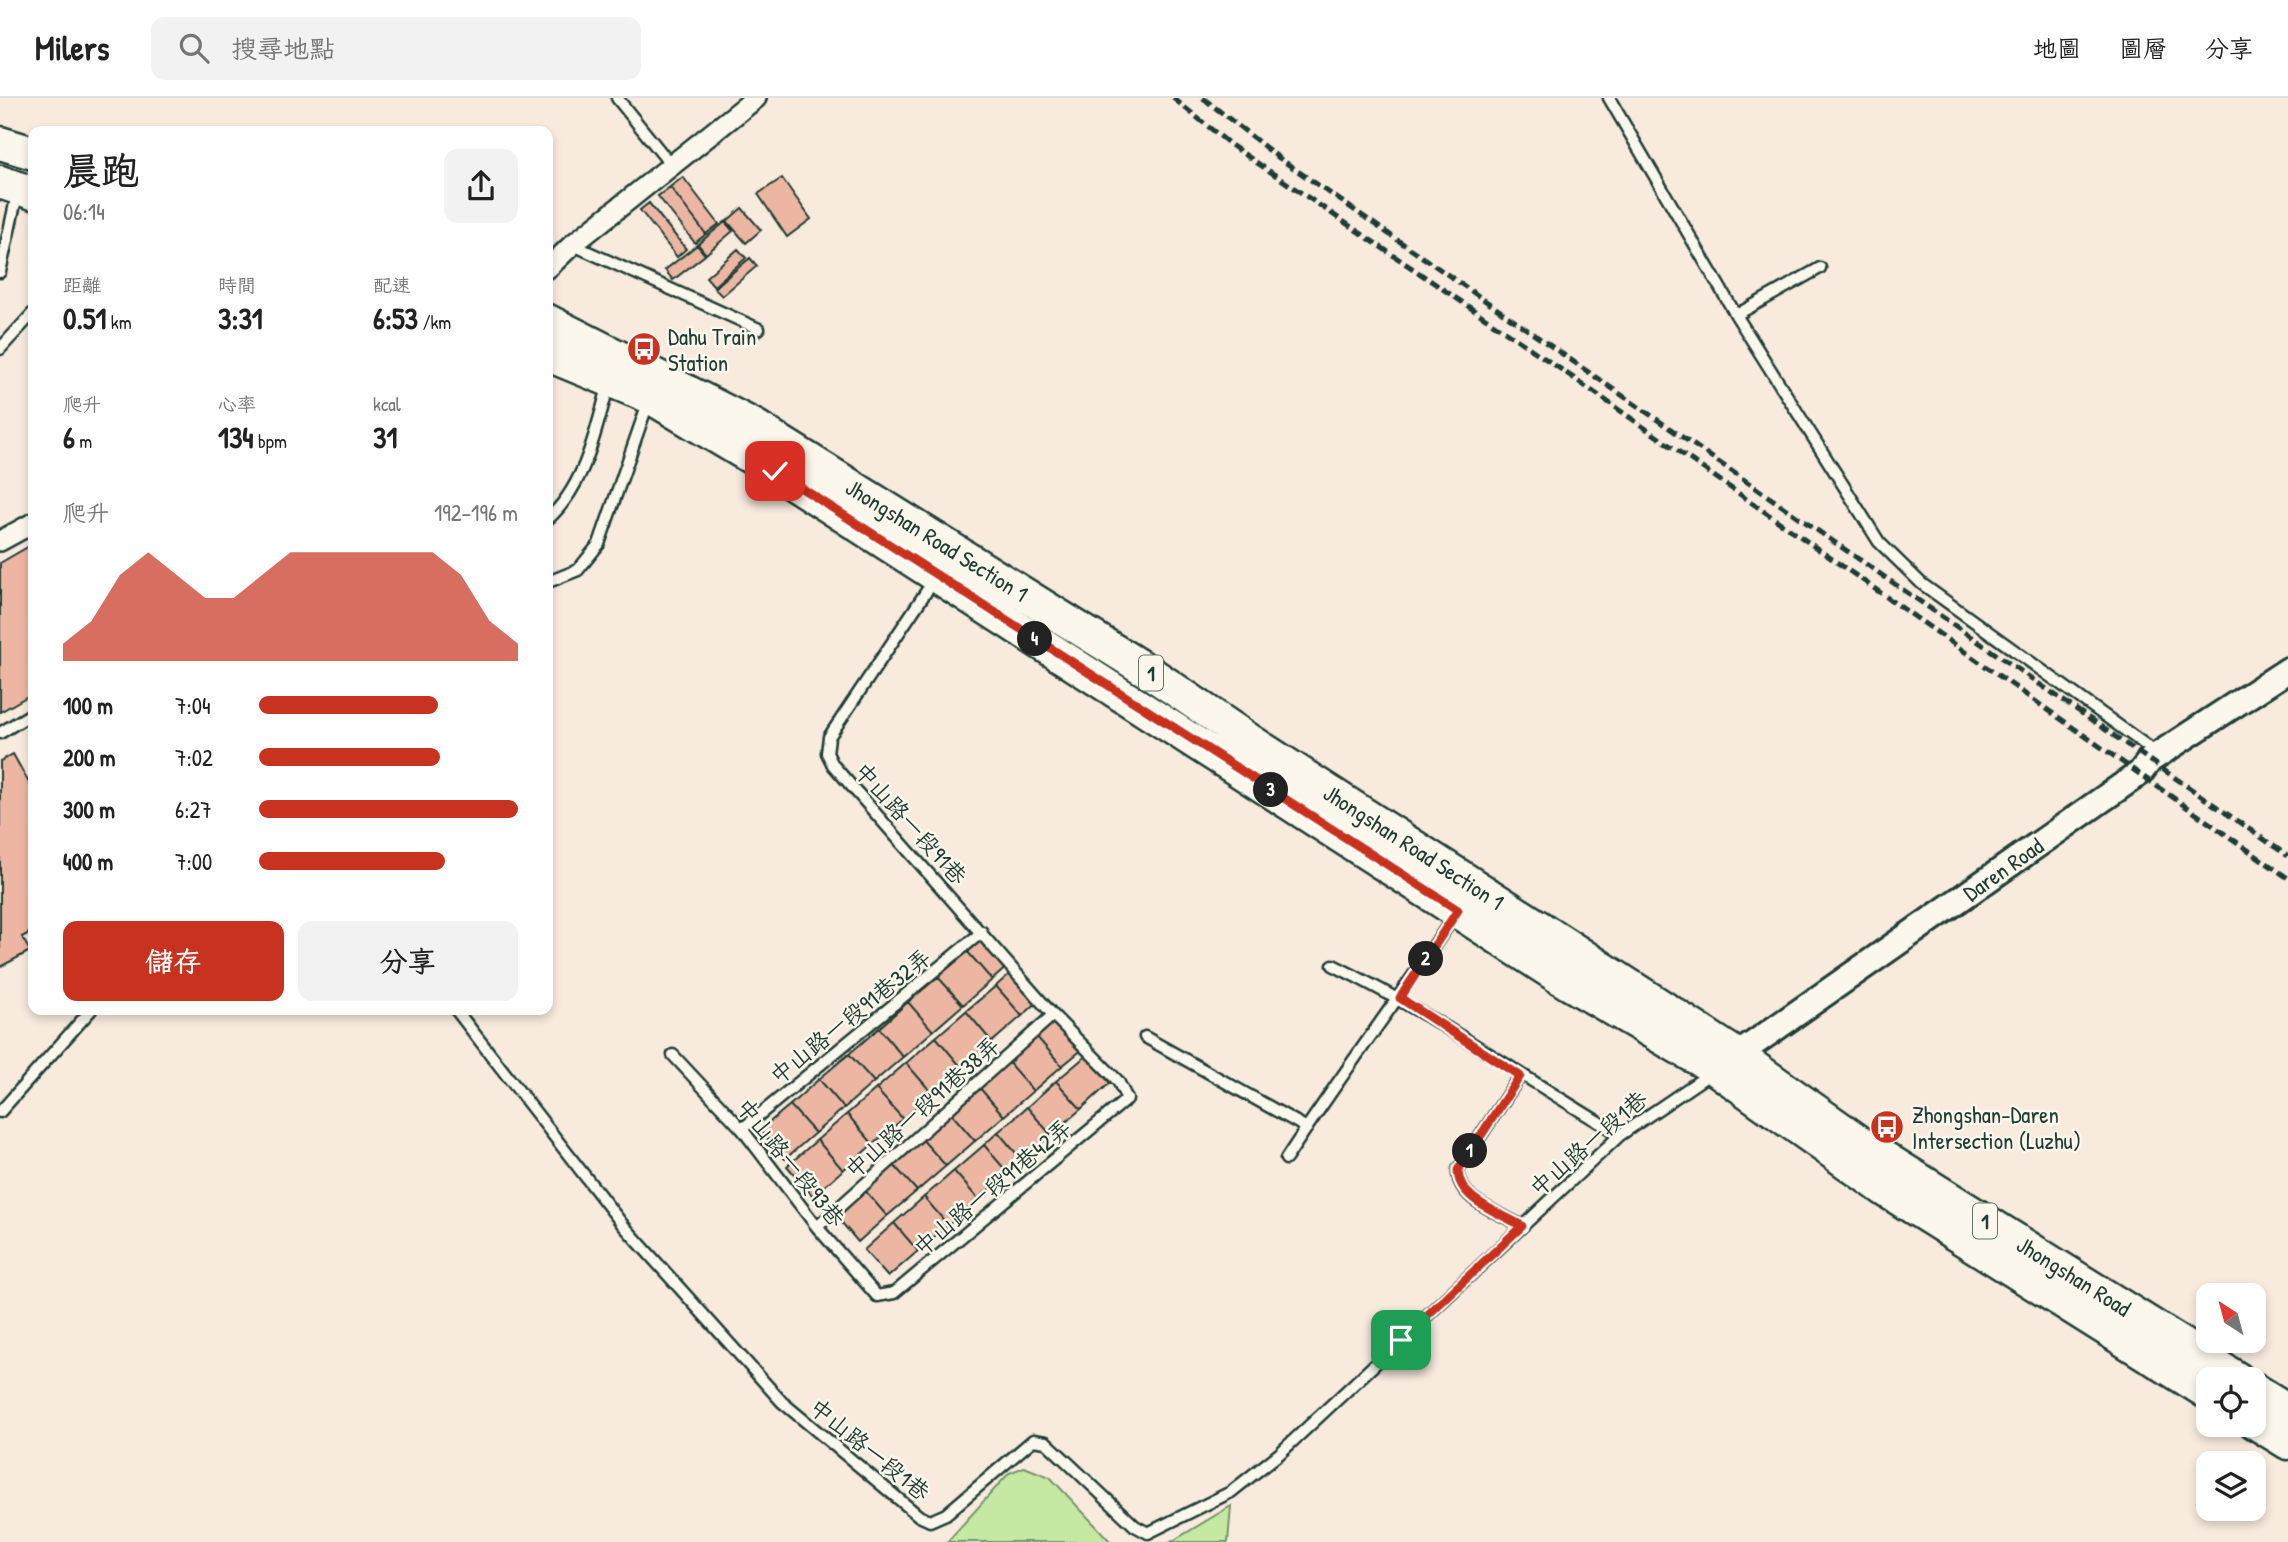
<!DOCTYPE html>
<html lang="zh-TW">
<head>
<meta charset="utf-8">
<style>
	:root { --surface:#fff; --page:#f2f2f2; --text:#222; --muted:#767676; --line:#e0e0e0; --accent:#c8321e }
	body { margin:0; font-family:"Patrick Hand","LXGW WenKai TC",sans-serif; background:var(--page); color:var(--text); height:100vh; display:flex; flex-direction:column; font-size:26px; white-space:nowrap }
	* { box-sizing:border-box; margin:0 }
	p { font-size:23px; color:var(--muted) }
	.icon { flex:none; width:38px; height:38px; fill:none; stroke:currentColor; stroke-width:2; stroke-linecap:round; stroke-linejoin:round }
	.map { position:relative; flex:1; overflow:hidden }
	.sheet { position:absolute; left:28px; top:28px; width:525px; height:889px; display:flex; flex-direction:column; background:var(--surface); border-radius:14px; box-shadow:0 4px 10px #0003 }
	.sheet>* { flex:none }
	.needle { width:46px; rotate:324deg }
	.controls { position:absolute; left:2196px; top:1185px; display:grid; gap:14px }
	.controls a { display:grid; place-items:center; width:70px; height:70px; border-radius:14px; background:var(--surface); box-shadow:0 4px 10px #0003; font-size:35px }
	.pin { position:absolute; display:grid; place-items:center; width:60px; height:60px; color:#fff; margin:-30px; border-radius:14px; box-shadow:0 4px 10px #0006 }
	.km { position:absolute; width:35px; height:35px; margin:-18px; border-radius:50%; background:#222; color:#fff; font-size:19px; line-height:35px; text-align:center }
	.round { display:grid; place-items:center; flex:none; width:74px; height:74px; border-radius:14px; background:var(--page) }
	.head { display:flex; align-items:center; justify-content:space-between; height:119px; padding:0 35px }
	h1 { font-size:38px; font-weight:700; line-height:52px }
	.metrics { display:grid; grid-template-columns:repeat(3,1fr); gap:10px; height:119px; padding:7px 35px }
	.metrics div { display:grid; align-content:center }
	.metrics b { font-size:30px; font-weight:700 }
	.metrics small { font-size:19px; font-weight:400 }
	.metrics p { font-size:19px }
	.chart { height:196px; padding:14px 35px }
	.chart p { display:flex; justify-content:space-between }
	.chart svg { width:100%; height:126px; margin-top:7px; fill:var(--accent); opacity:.7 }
	.action { display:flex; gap:14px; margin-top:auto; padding:14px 35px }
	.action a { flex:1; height:80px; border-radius:14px; background:var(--accent); color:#fff; font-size:28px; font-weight:700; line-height:80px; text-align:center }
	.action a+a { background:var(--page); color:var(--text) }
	ul { padding:0 35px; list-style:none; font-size:23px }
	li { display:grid; grid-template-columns:112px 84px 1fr; align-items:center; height:52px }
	li i { height:18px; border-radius:9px; background:var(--accent) }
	header { display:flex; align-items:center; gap:42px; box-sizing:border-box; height:98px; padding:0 35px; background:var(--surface); border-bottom:2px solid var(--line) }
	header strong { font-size:33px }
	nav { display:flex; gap:38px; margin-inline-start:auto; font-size:24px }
	.search { width:490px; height:63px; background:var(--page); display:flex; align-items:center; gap:18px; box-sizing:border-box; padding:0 24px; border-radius:14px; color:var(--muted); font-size:26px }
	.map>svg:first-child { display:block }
</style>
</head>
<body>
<header>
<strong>Milers</strong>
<div class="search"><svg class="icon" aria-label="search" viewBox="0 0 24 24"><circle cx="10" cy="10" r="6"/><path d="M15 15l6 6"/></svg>搜尋地點</div>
<nav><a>地圖</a><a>圖層</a><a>分享</a></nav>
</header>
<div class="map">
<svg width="2288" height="1444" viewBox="0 0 2288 1444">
	<rect width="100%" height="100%" fill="#f8eadd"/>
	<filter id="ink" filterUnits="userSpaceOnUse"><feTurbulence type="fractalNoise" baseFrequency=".0143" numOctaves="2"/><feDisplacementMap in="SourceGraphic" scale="14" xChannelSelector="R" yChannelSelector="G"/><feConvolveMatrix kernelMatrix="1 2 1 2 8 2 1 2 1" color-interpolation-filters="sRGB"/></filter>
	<g filter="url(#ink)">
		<path fill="#c5e9a2" stroke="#72936b" stroke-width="2" d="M1024,1369L1050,1379L1111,1444H947L1009,1375Z
			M1231,1408L1228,1444H1171Z"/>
		<path fill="#edb6a2" stroke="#1f3d34" stroke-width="2" d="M683,79L719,126L706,136L670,89Z
			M782,80L811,121L787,139L758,96Z
			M670,89L706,136L695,145L658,98Z
			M649,105L686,151L677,159L640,112Z
			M742,110L761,132L746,145L727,123Z
			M725,124L733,133L706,156L698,146Z
			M697,147L705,157L673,182L665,172Z
			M738,151L746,160L714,188L706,179Z
			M750,160L757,168L722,198L714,190Z
			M33,446V595L0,614V465Z
			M13,656L33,692V833L22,839L30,853L0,869V663Z
			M984,839L1009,867L992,882L967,853Z
			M967,853L992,882L963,907L938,879Z
			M1014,872L1040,902L1022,918L996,888Z
			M938,879L963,907L933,933L908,904Z
			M996,888L1022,918L992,944L966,913Z
			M908,904L933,933L903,959L879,930Z
			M966,913L992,944L962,970L936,939Z
			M1057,922L1083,951L1062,968L1037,939Z
			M879,930L903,959L874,984L849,956Z
			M936,939L962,970L932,995L906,965Z
			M1037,939L1062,968L1033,993L1008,964Z
			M849,956L874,984L844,1010L819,981Z
			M1086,958L1110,985L1081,1011L1056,983Z
			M1008,964L1033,993L1004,1018L979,989Z
			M906,965L932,995L903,1021L876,991Z
			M819,981L844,1010L815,1035L790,1007Z
			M1056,983L1081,1011L1051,1037L1027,1009Z
			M979,989L1004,1018L975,1043L950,1014Z
			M876,991L903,1021L873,1046L847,1016Z
			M790,1007L815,1035L785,1061L760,1032Z
			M1027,1009L1051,1037L1022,1062L998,1034Z
			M950,1014L975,1043L946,1068L920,1039Z
			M847,1016L873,1046L843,1072L817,1042Z
			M998,1034L1022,1062L1008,1075L984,1047Z
			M920,1039L946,1068L917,1093L891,1064Z
			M817,1042L843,1072L813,1098L787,1068Z
			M984,1047L1008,1075L978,1101L954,1073Z
			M891,1064L917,1093L887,1118L862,1089Z
			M954,1073L978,1101L948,1127L924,1099Z
			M862,1089L887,1118L858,1144L833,1114Z
			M924,1099L948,1127L918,1153L894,1125Z
			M894,1125L918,1153L888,1179L864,1152Z"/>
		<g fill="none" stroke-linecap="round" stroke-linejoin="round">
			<g stroke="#1f3d34" stroke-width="15">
				<path id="service" d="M617,0L671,67
					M1609,0L1736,217L1879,444L1922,486L2158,656
					M573,147L759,231
					M0,174L18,92
					M1736,217L1820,170
					M0,251L33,215
					M548,421C586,387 595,333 609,286
					M548,484L578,472L599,446L649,302
					M0,635L33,615
					M1333,867C1433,916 1524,980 1620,1037
					M456,912L623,1127L782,1304L919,1418L930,1423L946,1416L1033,1342L1046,1344L1135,1428L1148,1435L1231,1394L1279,1356L1620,1037L1711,975
					M1145,939L1307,1030
					M673,957L742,1031L817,1129L877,1198L894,1195L1127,1001L1118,983L1053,917L833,667L827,655L829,639L934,482
					M1520,978L1458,1072C1457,1102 1499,1114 1522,1128
					M0,1014L91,912
					M742,1031L982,834
					M1286,1061C1340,978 1400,899 1455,817
					M817,1129L1053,917"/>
			</g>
			<g stroke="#1f3d34" stroke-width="24">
				<path id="minor" d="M548,170L572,147L756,0
					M0,443L33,425"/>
			</g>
			<g stroke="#1f3d34" stroke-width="30">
				<path id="tertiary" d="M1723,967L2140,675L2150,662L2288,572"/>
			</g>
			<g stroke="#1f3d34" stroke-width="37">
				<path id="primary" d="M0,45L33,55
					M0,84L33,95
					M548,223L755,328L1152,576L1249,642L1737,957L1864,1047L2238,1281
					M548,257L650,299L774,373L1568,885L1717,972L1885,1092L2208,1295
					M2254,1291L2288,1312
					M2254,1324L2288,1345"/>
			</g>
			<use href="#service" stroke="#fbf7ec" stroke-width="10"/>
			<use href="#minor" stroke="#fbf7ec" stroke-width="19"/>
			<use href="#tertiary" stroke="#fbf7ec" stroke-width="24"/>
			<use href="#primary" stroke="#fbf7ec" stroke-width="32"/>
			<path stroke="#1f3d34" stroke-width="5" stroke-dasharray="10 5" stroke-linecap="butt" d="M1173,0L1231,47L1575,281L2288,780
				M1203,0L1279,60L2288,758"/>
		</g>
	</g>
	<g fill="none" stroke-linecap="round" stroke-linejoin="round" filter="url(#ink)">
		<g stroke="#fff" stroke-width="14">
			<path id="route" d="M775,373L1458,812L1400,900L1520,978L1458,1072C1458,1102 1499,1114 1522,1128L1401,1242"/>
		</g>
		<use href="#route" stroke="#c8321e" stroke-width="9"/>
	</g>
	<defs>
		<g id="bus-disc" transform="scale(1.75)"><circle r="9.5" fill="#c8321e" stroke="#fbf7ec"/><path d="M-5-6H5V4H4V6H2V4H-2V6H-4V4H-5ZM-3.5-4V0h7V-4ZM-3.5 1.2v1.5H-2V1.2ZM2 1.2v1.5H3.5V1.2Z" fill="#fff"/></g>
	</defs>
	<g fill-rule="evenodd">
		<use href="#bus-disc" x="644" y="251"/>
		<use href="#bus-disc" x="1887" y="1029"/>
	</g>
	<g text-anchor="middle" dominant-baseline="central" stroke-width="5" stroke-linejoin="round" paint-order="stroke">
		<g fill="#fbf7ec" stroke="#61756b" stroke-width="2">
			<rect x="1139" y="557.5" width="24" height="35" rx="5"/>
			<rect x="1973" y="1105.5" width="24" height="35" rx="5"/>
		</g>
		<g font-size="21" font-weight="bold" fill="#1f3d34">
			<text x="1151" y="575">1</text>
			<text x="1985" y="1123">1</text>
		</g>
		<g font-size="23" fill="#1f3d34" stroke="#fbf7ec" text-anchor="start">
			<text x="668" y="238">Dahu Train<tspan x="668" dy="26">Station</tspan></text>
			<text x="1912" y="1016">Zhongshan-Daren<tspan x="1912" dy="26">Intersection (Luzhu)</tspan></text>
		</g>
		<g font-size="23" fill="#1f3d34" stroke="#fbf7ec">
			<text transform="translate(937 442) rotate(32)">Jhongshan Road Section 1</text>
			<text transform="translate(911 725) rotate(48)">中山路一段91巷</text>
			<text transform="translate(1414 749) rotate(33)">Jhongshan Road Section 1</text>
			<text transform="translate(2003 771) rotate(-35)">Daren Road</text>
			<text transform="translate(850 918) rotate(-39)">中山路一段91巷32弄</text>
			<text transform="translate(922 1009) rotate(-42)">中山路一段91巷38弄</text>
			<text transform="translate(1588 1045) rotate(-41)">中山路一段1巷</text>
			<text transform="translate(791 1064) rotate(51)">中山路一段93巷</text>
			<text transform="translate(992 1089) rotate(-40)">中山路一段91巷42弄</text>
			<text transform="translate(2074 1178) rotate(32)">Jhongshan Road</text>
			<text transform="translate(870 1351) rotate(39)">中山路一段1巷</text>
		</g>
	</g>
</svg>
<div class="controls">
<a><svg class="needle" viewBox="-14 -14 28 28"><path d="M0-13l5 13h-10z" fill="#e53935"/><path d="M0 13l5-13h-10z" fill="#767676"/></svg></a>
<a><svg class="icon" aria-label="locate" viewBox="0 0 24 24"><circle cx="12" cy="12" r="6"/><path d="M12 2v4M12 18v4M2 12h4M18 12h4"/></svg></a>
<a><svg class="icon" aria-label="layers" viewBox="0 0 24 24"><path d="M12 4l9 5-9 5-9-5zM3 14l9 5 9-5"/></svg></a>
</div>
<div class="pin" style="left:1401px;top:1242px;background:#1e9e55"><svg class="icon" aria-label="arrive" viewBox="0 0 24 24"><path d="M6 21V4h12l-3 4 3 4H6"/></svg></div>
<div class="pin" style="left:775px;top:373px;background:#d93025"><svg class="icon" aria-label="check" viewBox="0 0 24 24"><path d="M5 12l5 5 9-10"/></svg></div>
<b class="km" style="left:1470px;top:1053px">1</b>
<b class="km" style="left:1426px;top:861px">2</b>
<b class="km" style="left:1271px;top:692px">3</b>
<b class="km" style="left:1035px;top:541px">4</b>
<section class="sheet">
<div class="head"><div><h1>晨跑</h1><p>06:14</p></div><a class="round"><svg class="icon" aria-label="share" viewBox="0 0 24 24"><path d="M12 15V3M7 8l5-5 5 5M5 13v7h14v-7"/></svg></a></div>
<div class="metrics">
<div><p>距離</p><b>0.51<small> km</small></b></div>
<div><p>時間</p><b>3:31</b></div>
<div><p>配速</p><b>6:53<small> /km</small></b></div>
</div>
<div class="metrics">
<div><p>爬升</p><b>6<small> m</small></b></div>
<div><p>心率</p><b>134<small> bpm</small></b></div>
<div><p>kcal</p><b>31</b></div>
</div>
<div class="chart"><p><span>爬升</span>192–196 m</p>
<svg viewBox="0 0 160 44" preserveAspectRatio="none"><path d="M0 44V38L10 30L20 14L30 6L40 14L50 22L60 22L70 14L80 6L90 6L100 6L110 6L120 6L130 6L140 14L150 30L160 38V44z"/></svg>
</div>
<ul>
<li><b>100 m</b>7:04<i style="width:69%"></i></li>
<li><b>200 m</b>7:02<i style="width:70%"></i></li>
<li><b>300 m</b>6:27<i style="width:100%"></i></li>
<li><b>400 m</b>7:00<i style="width:72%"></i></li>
</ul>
<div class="action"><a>儲存</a><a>分享</a></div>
</section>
</div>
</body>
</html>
